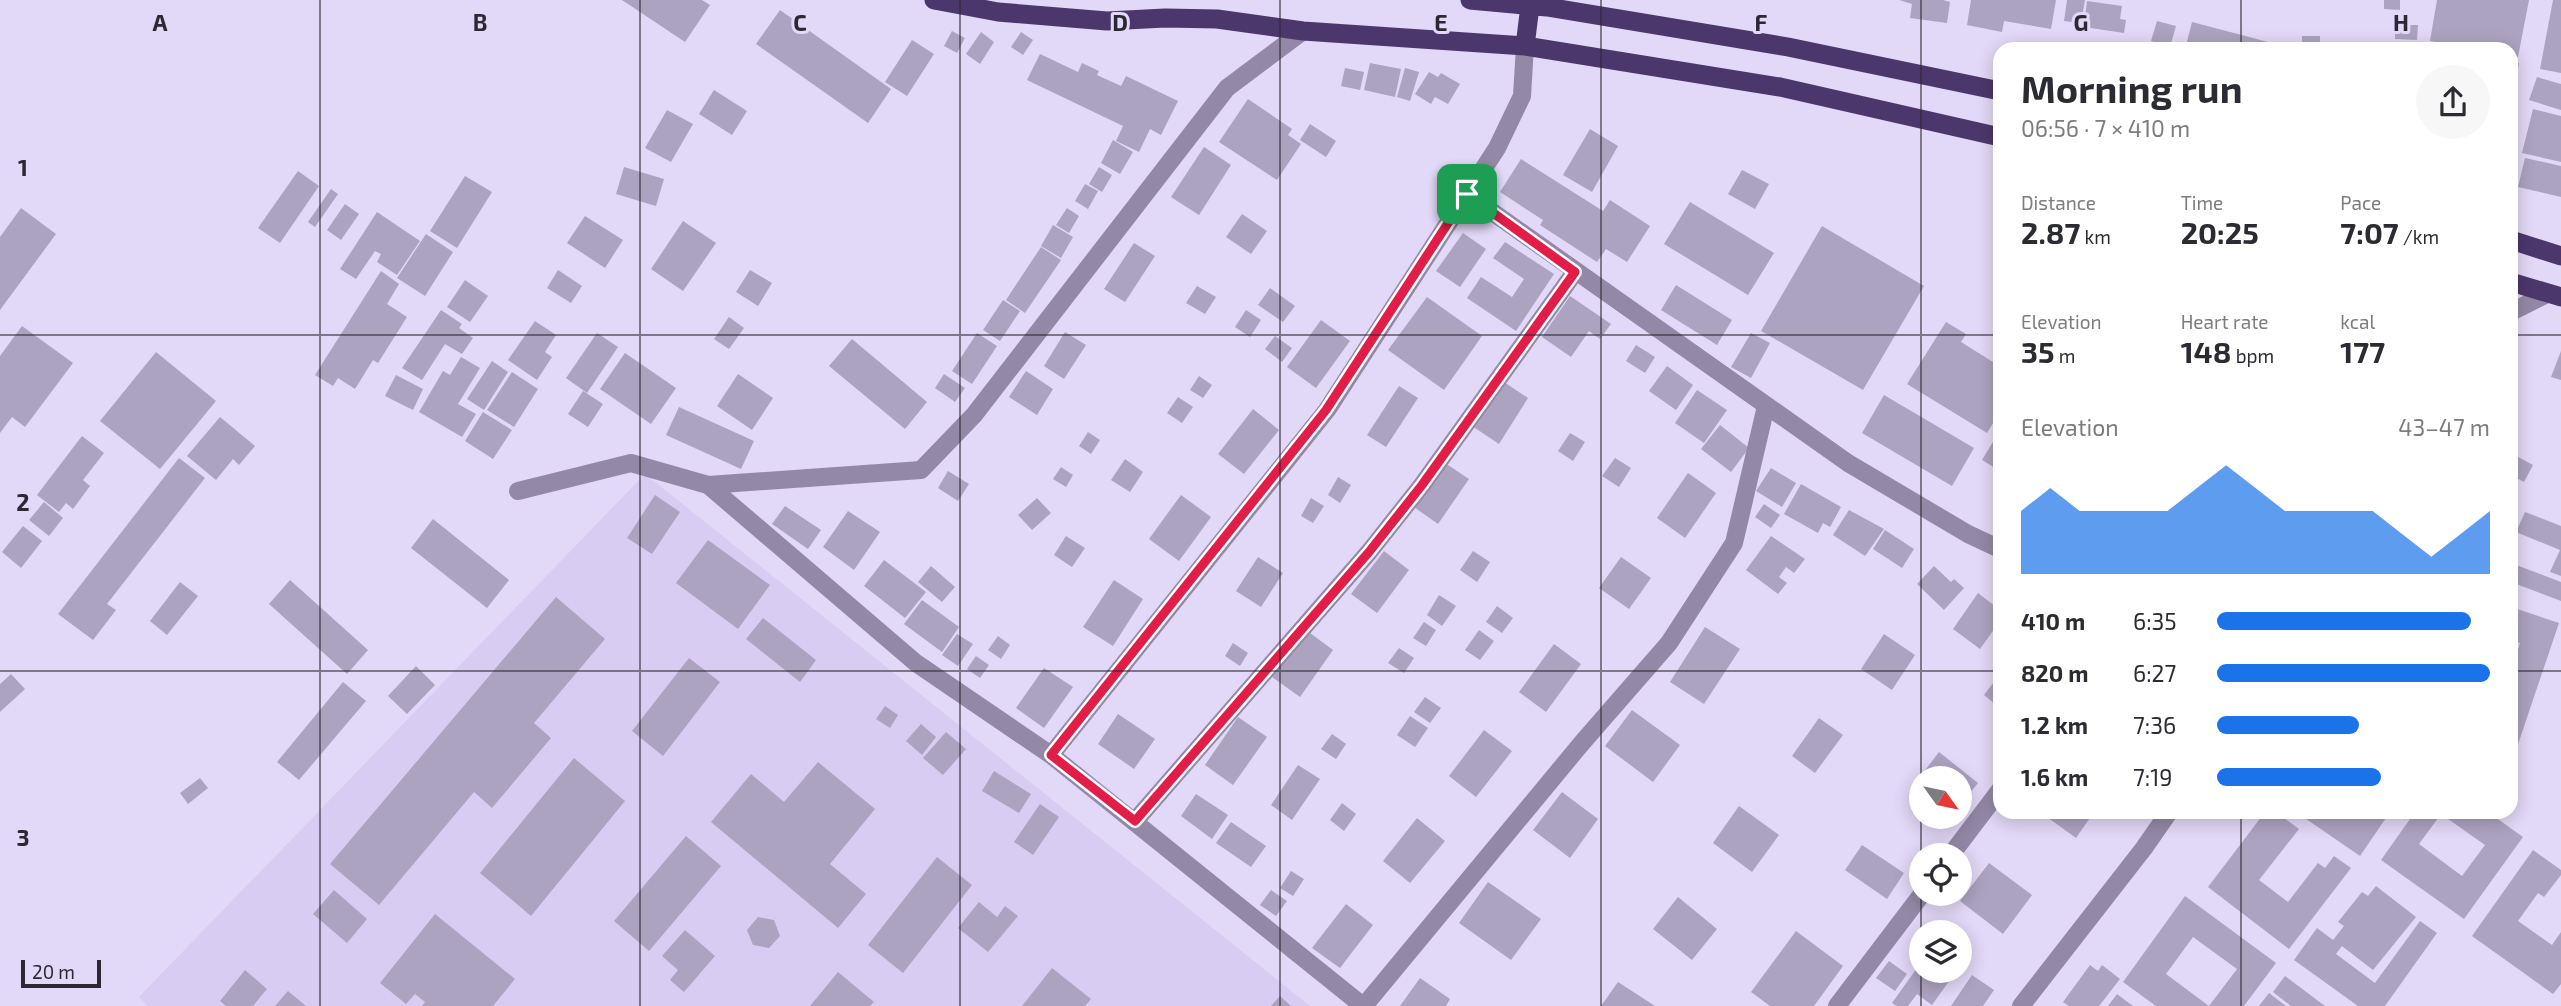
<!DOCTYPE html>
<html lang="en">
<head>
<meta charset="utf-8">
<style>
	:root { --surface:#fff; --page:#f7f7f7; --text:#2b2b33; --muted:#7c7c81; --accent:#1a73e8 }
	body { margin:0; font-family:"Exo 2",sans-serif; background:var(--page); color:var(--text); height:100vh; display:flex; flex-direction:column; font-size:26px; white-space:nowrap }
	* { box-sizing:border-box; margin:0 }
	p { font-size:23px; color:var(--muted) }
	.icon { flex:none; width:38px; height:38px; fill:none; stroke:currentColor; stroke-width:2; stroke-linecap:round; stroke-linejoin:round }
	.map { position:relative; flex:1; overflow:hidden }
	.drawer { position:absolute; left:1993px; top:42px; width:525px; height:777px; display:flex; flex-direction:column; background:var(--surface); border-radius:21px; box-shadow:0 4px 18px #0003 }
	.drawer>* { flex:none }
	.needle { width:46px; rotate:123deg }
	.buttons { position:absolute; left:1909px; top:766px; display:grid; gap:14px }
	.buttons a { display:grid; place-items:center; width:63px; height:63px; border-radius:50%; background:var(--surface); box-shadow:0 4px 18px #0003; font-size:35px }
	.scale { position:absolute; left:21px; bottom:18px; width:80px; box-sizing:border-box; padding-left:7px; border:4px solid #2b2833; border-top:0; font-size:19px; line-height:24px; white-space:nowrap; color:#2b2833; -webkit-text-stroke:5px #e2d8f7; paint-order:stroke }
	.pin { position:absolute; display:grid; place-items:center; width:60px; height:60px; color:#fff; margin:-30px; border-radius:14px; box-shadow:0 4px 10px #0006 }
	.round { display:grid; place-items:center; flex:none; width:74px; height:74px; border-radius:37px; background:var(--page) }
	.headline { display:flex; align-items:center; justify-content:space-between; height:119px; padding:0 28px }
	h1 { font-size:38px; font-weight:700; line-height:52px }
	.figures { display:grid; grid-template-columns:repeat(3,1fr); gap:10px; height:119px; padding:7px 28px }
	.figures div { display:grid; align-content:center }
	.figures b { font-size:30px; font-weight:700 }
	.figures small { font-size:19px; font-weight:400 }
	.figures p { font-size:19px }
	.chart { height:196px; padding:14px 28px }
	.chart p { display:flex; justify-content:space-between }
	.chart svg { width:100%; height:126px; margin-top:7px; fill:var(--accent); opacity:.7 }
	ul { padding:0 28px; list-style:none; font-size:23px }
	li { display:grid; grid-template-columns:112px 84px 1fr; align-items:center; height:52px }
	li i { height:18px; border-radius:9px; background:var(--accent) }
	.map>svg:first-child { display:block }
</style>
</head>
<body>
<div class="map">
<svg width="2561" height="1006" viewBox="0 0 2561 1006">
	<rect width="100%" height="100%" fill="#e2d8f7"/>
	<path fill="#d8ccf2" d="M645,474L1310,1006H148L139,997Z"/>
	<path fill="#aca3c1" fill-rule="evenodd" d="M622,0H702L710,5L685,42Z
		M1899,0H1943L1950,2L1947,23L1910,18L1912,4Z
		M1971,0H2056L2051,29L2004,21L2002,32L1967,25Z
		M2067,0H2085L2081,23L2064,21Z
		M2384,0H2400V10L2384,9Z
		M2437,0H2529L2518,57L2511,56V49H2474L2430,41Z
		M2553,0H2561V73L2540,69Z
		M2087,1L2122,6L2120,19L2126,20L2124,33L2084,27Z
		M780,10L891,89L868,123L756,44Z
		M2157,21L2176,26L2170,47L2151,41Z
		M2192,22L2272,43L2271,49H2185Z
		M2395,25H2418L2417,40L2395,39Z
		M952,31L965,38L957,53L944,46Z
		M981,32L994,42L980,64L966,54Z
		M1021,32L1033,40L1023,55L1011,47Z
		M2302,36H2320V47H2302Z
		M912,40L934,54L907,96L885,82Z
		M1040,54L1078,72L1082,63L1099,71L1097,75L1121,86L1126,76L1178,101L1161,135L1150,129L1139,152L1116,141L1123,126L1027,80Z
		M2511,62L2519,63L2513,98H2511Z
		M1370,63L1401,69L1395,97L1364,90Z
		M1345,68L1364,72L1360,90L1341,86Z
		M1405,68L1419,72L1410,101L1397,97Z
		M1429,72L1438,77L1441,73L1460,84L1448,104L1435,97L1431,104L1415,94Z
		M2537,77L2561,84V110L2529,100Z
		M714,90L747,111L732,135L699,114Z
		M1248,99L1292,129L1288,135L1301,144L1277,180L1219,142Z
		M2533,109L2561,116V162L2522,153Z
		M667,110L693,124L671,162L645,148Z
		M1310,124L1336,141L1326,157L1300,140Z
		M1590,129L1618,146L1592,192L1563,175Z
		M1113,140L1133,152L1120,174L1101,163Z
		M1204,147L1231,165L1199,215L1171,197Z
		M2525,158L2561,166V197L2518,187Z
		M1521,159L1603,211L1610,200L1650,226L1627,262L1606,249L1597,262L1540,225L1543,220L1500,192Z
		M624,167L664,179L656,206L616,194Z
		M1099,167L1112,175L1102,192L1089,184Z
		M1742,170L1769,184L1755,209L1728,194Z
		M298,171L319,186L280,243L258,228Z
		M465,176L492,192L457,248L430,231Z
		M1085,184L1098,191L1088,209L1075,201Z
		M331,189L338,194L315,227L308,222Z
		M1690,202L1774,253L1748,295L1664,244Z
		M345,204L359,214L341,240L327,230Z
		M21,208L56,234L0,310V237Z
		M1067,208L1079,216L1069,233L1056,225Z
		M377,212L420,241L397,275L377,262L381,254L375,251L356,279L340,269Z
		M1242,214L1267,231L1251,254L1226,237Z
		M585,216L623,240L605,268L567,243Z
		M683,221L716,243L683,291L651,269Z
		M1053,225L1073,237L1061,258L1041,246Z
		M1822,226L1924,286L1863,390L1761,331Z
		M1463,233L1486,249L1460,287L1436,271Z
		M426,234L453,252L425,296L397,278Z
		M1505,242L1554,274L1516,331L1467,298L1481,277L1512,297L1524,279L1493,258Z
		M1134,243L1155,256L1125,302L1104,289Z
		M1041,247L1061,260L1025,313L1006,300Z
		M558,270L582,286L571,303L547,288Z
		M750,270L772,283L758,306L736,292Z
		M381,271L399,284L387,304L407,317L378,363L373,360L355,389L338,378L333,386L315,375Z
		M465,280L488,296L470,322L447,307Z
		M1676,285L1732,320L1717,345L1661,310Z
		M1197,286L1216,297L1205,314L1186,303Z
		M1270,288L1295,306L1283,322L1258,305Z
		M1570,296L1611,324L1600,339L1589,331L1571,357L1542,337Z
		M1427,297L1482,336L1444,390L1388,350Z
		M1003,300L1020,311L1000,341L983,330Z
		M441,310L462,324L459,328L473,338L462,354L445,344L422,380L402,368Z
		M1246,310L1261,320L1250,337L1235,327Z
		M729,317L744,328L729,349L714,339Z
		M1321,320L1350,341L1316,388L1287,367Z
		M535,321L556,335L545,352L552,357L537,380L508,360Z
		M1946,322L1966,334L1961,342L1993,362L2000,350V412L1987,433L1907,384Z
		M22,326L73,363L25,427L12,417L0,433V356Z
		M1065,332L1086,345L1064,379L1044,366Z
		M597,333L618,347L587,393L566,378Z
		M977,333L997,346L972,384L952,371Z
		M1751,333L1770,343L1751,378L1731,367Z
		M1275,336L1292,348L1282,362L1265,349Z
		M852,339L927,402L905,429L829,366Z
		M1636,345L1655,357L1645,373L1626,361Z
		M2561,351V380L2551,377Z
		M156,352L216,401L160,469L100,421Z
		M625,353L676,388L651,424L600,389Z
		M461,357L480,368L458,404L476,414L462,437L419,412L443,371L450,375Z
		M492,361L508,372L484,410L467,399Z
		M1667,366L1693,385L1676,410L1649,391Z
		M1026,371L1053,389L1037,415L1009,397Z
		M512,372L538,389L514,427L487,410Z
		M738,374L773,398L752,430L717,406Z
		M944,374L965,388L955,402L935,388Z
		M396,375L423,389L413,410L385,396Z
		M1199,376L1212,385L1203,398L1190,390Z
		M1501,380L1528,398L1499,444L1472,426Z
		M1399,386L1418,398L1386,447L1367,435Z
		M1697,390L1727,410L1704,443L1675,423Z
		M583,391L603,404L588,427L568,414Z
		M1884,395L1974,448L1952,486L1862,433Z
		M1178,397L1193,407L1182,423L1167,413Z
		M679,407L754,441L741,469L666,435Z
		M1253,409L1279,430L1244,474L1218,454Z
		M483,412L512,430L493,459L465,441Z
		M220,417L255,446L239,465L233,459L216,480L187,456Z
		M1720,425L1749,448L1731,472L1701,449Z
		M2000,430V471L1982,460Z
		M1088,432L1100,440L1091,454L1079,446Z
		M1570,433L1585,442L1573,461L1558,451Z
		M82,436L104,453L83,480L90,486L73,509L66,503L59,512L37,495Z
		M2511,453L2533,465L2524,482L2511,475Z
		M179,458L205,478L107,604L116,610L93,640L58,614Z
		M1615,458L1631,468L1619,487L1602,476Z
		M1125,459L1143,472L1130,492L1111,480Z
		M1442,461L1469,479L1438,524L1411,505Z
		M1061,467L1073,475L1066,487L1053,479Z
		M1771,468L1796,483L1782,507L1756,491Z
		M948,471L969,484L958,501L938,488Z
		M1688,473L1716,493L1685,538L1657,518Z
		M1338,477L1351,485L1340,503L1328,495Z
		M1801,484L1841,507L1830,527L1823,523L1818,533L1784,514Z
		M655,495L680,512L652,554L627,538Z
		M1181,495L1211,517L1179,561L1149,539Z
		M1037,498L1051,513L1032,530L1018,515Z
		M1311,498L1324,506L1313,523L1301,516Z
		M44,502L63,518L49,536L29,520Z
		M1764,504L1780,515L1771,528L1755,517Z
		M785,506L821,530L808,549L772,524Z
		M1849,510L1884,529L1865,556L1833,535Z
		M848,511L880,532L854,570L823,547Z
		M2525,512L2561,526V576L2550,572L2560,550L2516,532Z
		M433,519L509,580L487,608L411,548Z
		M23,526L42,541L21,568L2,552Z
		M1885,530L1914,549L1902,568L1873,549Z
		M1066,536L1085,548L1072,567L1054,555Z
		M1771,536L1805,559L1794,573L1786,567L1779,577L1787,583L1778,594L1746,570Z
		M708,540L770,585L738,629L676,583Z
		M1384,551L1409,570L1377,613L1351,594Z
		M1473,551L1490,562L1477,582L1460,570Z
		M1258,557L1283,573L1261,607L1236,591Z
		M1621,557L1651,578L1629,609L1599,588Z
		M884,560L926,592L905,618L864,586Z
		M2511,563L2561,582V601L2511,582Z
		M931,566L955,587L942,602L918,582Z
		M1934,566L1951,582L1954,579L1964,588L1944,610L1917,584Z
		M290,580L368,650L347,674L269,604Z
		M1114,580L1143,599L1113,646L1083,627Z
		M180,582L198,596L167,635L150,621Z
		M1978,593L2000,610V621L1980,649L1953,629Z
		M1439,595L1456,606L1442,626L1427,615Z
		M556,597L605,639L534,723L551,738L492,808L474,792L379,905L330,864Z
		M922,600L959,627L942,652L904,624Z
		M1497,606L1513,618L1502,633L1486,622Z
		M2511,607L2559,623L2512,762L2511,669L2520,643L2511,640Z
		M763,618L816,660L800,682L746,639Z
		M1424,622L1436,630L1426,646L1413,638Z
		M1705,627L1740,649L1704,704L1670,682Z
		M1306,630L1333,650L1300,697L1272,677Z
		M1479,630L1494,641L1480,660L1465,650Z
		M957,634L973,644L958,666L942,655Z
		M1884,634L1915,655L1892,690L1861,669Z
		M998,636L1010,645L1001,659L988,650Z
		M1233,643L1248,653L1240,666L1225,656Z
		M1554,644L1581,664L1546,712L1519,692Z
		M1399,648L1414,658L1404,673L1388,663Z
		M976,656L989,665L980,678L967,669Z
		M689,658L720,682L663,756L632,731Z
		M416,666L435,685L407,714L388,696Z
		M1044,668L1073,687L1044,728L1016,708Z
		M11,674L25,689L0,712V684Z
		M2000,674V708L1984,695Z
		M343,682L366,701L299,780L277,762Z
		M1425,697L1441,708L1430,723L1414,712Z
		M885,706L898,715L890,728L876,719Z
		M1632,710L1680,745L1653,782L1605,746Z
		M1118,714L1155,739L1134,769L1098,744Z
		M1410,716L1428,728L1415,747L1397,735Z
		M1238,717L1267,737L1233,785L1205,765Z
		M1819,718L1843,735L1815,773L1792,756Z
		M921,724L936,737L922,755L906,741Z
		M1484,730L1512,751L1476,797L1449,776Z
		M946,732L966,749L943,775L923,758Z
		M1332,734L1346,744L1336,759L1321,749Z
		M1939,752L1978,783L1960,805V779H1922V784L1917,781Z
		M574,758L625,801L531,916L480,873Z
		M818,762L875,809L830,864L866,894L838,928L711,822L751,774L784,802Z
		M1298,765L1320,779L1292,820L1271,805Z
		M994,771L1031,794L1019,813L982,791Z
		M200,778L208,788L188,804L180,793Z
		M1562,792L1598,819L1570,858L1533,830Z
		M1196,794L1228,815L1212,839L1181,816Z
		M1342,803L1356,814L1344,831L1330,820Z
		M1040,804L1059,817L1033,855L1014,842Z
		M1739,806L1779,835L1752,872L1713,843Z
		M2040,812H2094L2076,838Z
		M2265,812H2276L2299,829L2259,880L2288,902L2318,863L2325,868L2334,856L2351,868L2289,949L2208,887Z
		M2296,812H2390L2360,856Z
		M2415,812H2488L2523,837L2464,919L2381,860ZM2441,814L2485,845L2462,876L2419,844Z
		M1417,818L1445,841L1410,883L1383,861Z
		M1231,822L1266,846L1251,867L1216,843Z
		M686,836L721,866L649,951L614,921Z
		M1862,845L1904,873L1887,899L1845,870Z
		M2533,850L2561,870V875L2544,897L2538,893L2518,921L2552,945L2561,932V984L2553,994L2472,936Z
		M937,857L972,885L903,973L868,945Z
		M1989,863L2032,895L2003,934L1960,901Z
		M1291,871L1304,879L1293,896L1280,888Z
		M1488,882L1541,919L1511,960L1459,923Z
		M2376,886L2416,917L2373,970L2342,946L2336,954L2375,983L2420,921L2437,933L2385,1006H2358L2294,960L2317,928L2333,940L2344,926L2338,922L2362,892L2368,896Z
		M334,890L367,919L347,943L313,914Z
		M1271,890L1287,901L1276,916L1260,905Z
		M2185,896L2276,963L2244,1006H2209L2237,969L2193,937L2166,974L2209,1006H2156L2123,982Z
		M1678,897L1717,929L1692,960L1653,929Z
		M979,902L997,917L1005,906L1018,916L988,952L958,928Z
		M1346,904L1373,925L1340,968L1312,948Z
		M435,914L515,979L493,1006H422L425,1002L415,994L406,1004L380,983Z
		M758,917L774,920L780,936L769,948L753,945L747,930Z
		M685,930L715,956L684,992L670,980L678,970L662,956Z
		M1796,931L1843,966L1814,1006H1770L1751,992Z
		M1889,961L1907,974L1895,991L1876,978Z
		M1922,961V971H1944L1952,977L1932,1005L1917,994L1908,1006H1897L1892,1003Z
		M2090,965L2098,971L2102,965L2120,979L2099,1006H2069L2063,1002Z
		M1052,968L1091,999L1085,1006H1022Z
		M245,970L267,989L253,1006H226L220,1001Z
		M838,972L874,1002L870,1006H810Z
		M1972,975L1994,990L1983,1006H1951Z
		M2285,976L2325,1006H2291L2273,992Z
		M1420,978L1450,999L1446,1006H1400Z
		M1618,982L1655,1006H1601Z
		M288,991L306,1006H275Z
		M2269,993L2286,1006H2259Z
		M2117,994L2133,1006H2108Z
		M1280,996L1291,1006H1271Z"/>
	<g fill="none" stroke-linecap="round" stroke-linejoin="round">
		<path stroke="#9389a7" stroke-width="18" d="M1467,194L1848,463L1968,534L2000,549
			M2511,312L2549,293
			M708,485L921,470L974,415L1227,88L1303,31
			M518,491L631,463L708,485L916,663L1051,755L1363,1006
			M1051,755L1327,410L1497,148L1522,96L1525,46
			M1135,821L1369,552L1422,485L1575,272
			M1950,856L2000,790
			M1364,1006L1581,744L1669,643L1734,543L1766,406
			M1837,1006L1922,894
			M2021,1006L2144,848L2169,812"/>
		<path stroke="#4c376c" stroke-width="19" d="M934,0L998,12L1107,21L1165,18L1217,19L1303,31L1525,46L1780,87L2000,137
			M1470,0L1547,7L1788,47L2000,91
			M1525,46L1530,6
			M2511,240L2561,256
			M2511,282L2561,297"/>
	</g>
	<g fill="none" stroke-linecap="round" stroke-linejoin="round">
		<g stroke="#fff" stroke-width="14">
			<path id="route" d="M1467,194L1575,272L1422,485L1369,552L1135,821L1051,755L1326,410Z"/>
		</g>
		<use href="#route" stroke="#e11d48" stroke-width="9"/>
	</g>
	<path fill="none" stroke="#2b2833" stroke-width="2" stroke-opacity="0.55" d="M320,0V1006M640,0V1006M960,0V1006M1280,0V1006M1601,0V1006M1921,0V1006M2241,0V49M0,335H2000M2511,335H2561M0,671H2000M2511,671H2561M2241,812V1006"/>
	<g font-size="23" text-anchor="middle" font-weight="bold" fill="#2b2833" stroke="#e2d8f7" stroke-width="6" stroke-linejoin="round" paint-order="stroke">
		<text x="160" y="31">A</text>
		<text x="480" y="31">B</text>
		<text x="800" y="31">C</text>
		<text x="1120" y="31">D</text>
		<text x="1441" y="31">E</text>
		<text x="1761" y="31">F</text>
		<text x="2081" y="31">G</text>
		<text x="2401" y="31">H</text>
		<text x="23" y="176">1</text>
		<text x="23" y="511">2</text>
		<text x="23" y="846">3</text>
	</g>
</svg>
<div class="buttons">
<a><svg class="needle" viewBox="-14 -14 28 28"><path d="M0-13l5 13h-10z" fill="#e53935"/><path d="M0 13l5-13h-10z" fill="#7c7c81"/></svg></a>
<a><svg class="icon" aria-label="locate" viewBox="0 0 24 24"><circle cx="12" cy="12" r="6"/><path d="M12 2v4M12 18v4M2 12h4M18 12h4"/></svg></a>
<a><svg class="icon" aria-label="layers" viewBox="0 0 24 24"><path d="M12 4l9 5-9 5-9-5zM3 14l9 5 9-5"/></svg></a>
</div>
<div class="scale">20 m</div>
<div class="pin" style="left:1467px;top:194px;background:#1e9e55"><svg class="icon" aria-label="arrive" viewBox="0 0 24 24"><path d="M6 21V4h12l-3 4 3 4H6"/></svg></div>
<section class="drawer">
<div class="headline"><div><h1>Morning run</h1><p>06:56 · 7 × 410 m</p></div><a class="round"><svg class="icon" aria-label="share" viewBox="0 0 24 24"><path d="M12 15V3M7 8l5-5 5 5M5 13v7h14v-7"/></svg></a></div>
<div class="figures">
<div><p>Distance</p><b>2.87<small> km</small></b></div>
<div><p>Time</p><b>20:25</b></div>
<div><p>Pace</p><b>7:07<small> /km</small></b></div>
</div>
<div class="figures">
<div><p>Elevation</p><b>35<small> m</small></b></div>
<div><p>Heart rate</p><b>148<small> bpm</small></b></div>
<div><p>kcal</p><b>177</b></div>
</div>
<div class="chart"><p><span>Elevation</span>43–47 m</p>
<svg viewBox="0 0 160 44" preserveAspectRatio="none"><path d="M0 44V22L10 14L20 22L30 22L40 22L50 22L60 14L70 6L80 14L90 22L100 22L110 22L120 22L130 30L140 38L150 30L160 22V44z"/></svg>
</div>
<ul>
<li><b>410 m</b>6:35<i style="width:93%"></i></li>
<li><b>820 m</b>6:27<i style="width:100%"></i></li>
<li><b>1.2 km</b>7:36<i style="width:52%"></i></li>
<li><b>1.6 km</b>7:19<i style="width:60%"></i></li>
</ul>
</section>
</div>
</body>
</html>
